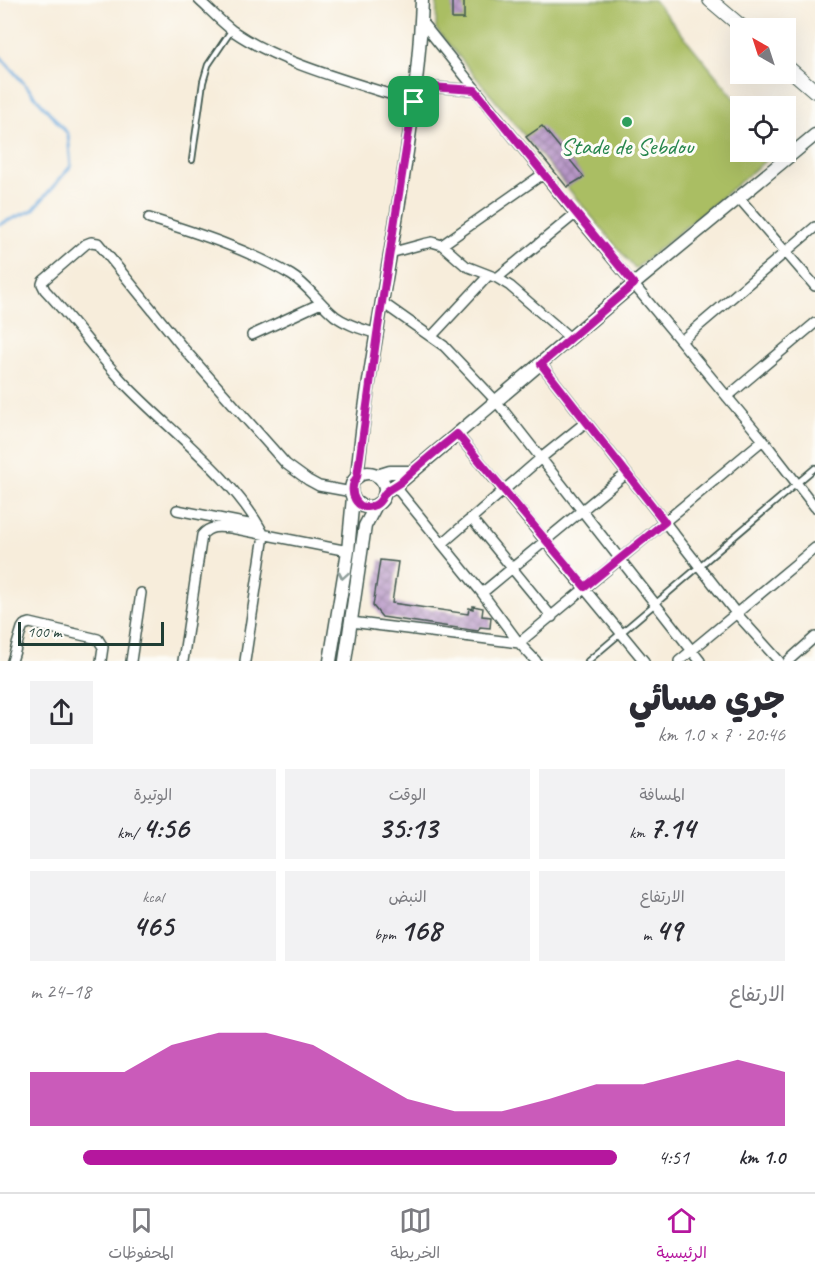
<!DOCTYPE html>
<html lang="ar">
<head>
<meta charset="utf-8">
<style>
	:root { --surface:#fff; --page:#f2f2f3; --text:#2b2b33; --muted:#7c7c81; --line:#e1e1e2; --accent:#b5179e }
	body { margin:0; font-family:Caveat,"Playpen Sans Arabic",sans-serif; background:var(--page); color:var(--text); direction:rtl; height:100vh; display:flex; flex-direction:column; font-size:22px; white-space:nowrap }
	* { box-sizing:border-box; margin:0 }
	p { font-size:20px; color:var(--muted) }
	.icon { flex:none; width:33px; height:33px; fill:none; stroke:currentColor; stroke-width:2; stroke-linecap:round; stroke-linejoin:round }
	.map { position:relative; height:661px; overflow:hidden; direction:ltr }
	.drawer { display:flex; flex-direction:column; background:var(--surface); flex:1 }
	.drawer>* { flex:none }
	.needle { width:39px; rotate:321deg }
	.controls { position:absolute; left:730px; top:18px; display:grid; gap:12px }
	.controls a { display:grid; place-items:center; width:66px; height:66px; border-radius:0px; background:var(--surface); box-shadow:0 6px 24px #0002; font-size:30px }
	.scale { position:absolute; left:18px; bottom:15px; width:146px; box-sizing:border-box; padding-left:6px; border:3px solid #1f3d34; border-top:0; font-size:16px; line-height:21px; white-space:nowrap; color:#1f3d34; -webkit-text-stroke:4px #fdfcf7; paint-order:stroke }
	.pin { position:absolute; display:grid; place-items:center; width:51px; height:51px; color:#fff; margin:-26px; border-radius:12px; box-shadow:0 3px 9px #0006 }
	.round { display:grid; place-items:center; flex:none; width:63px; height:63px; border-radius:0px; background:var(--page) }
	.summary { display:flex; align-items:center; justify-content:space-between; height:102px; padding:0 30px }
	h1 { font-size:33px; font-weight:800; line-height:45px }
	.metrics { display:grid; grid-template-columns:repeat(3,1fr); gap:9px; height:102px; padding:6px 30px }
	.metrics div { display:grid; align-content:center; border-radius:0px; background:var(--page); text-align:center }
	.metrics b { font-size:30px; font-weight:800 }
	.metrics small { font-size:16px; font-weight:400 }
	.metrics p { font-size:16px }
	.chart { height:168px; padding:12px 30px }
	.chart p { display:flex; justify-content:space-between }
	.chart svg { width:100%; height:108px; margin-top:6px; fill:var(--accent); opacity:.7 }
	ul { padding:0 30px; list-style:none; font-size:20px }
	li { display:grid; grid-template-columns:96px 72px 1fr; align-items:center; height:45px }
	li i { height:15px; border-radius:8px; background:var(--accent) }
	.dock { display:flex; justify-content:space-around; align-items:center; height:84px; border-top:2px solid var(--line); background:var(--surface); font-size:16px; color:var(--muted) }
	.dock a { display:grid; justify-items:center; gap:3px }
	.dock .active { color:var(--accent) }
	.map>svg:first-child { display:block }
</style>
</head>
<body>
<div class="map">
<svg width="815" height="661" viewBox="0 0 815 661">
	<defs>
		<pattern id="building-cross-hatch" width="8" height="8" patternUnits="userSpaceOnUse" patternTransform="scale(1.5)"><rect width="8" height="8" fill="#b897c7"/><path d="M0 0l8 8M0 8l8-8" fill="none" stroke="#957ca2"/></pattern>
	</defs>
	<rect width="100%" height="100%" fill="#fdfcf7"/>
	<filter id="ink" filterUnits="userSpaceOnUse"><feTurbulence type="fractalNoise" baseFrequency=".0167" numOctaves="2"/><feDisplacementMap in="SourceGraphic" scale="12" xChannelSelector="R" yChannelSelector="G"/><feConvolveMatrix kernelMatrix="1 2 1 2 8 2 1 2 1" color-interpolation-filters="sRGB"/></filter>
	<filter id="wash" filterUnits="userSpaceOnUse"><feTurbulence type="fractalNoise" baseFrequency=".008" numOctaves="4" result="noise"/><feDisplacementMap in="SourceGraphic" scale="24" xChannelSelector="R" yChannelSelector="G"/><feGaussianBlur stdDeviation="1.35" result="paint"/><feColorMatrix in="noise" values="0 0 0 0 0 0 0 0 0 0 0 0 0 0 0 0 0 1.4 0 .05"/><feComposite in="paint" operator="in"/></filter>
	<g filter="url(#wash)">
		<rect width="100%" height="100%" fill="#f7eddb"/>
		<path fill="#aabe63" stroke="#647e4c" stroke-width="1.5" d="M437,0H654L741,106V152H776L635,269L436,29Z"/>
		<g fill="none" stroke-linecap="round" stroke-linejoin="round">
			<path stroke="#6ba9dd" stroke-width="3" d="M0,56L68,134L71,166L33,210L0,224"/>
		</g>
		<g id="blocks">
			<path fill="url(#building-cross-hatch)" d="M452,0H464V19H452Z
				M542,126L584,177L567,187L526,137Z
				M380,560L398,562L392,603L468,614L469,608L473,609V606L483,608L482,616L491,617L490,628L480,627L478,631L382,617L373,606Z"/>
		</g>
	</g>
	<g filter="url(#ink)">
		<use href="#blocks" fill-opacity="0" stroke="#3f574d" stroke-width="1.5"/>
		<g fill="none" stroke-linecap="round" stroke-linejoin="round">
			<g stroke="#3f574d" stroke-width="8">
				<path id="service" d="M192,160L203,82L208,65L231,31
					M588,661L815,468"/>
			</g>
			<g stroke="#3f574d" stroke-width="12">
				<path id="minor" d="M199,0C210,10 221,22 233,31C282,65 357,83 414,102
					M421,21L575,214L763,440L815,507
					M416,86L475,90
					M739,198L815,286
					M149,218C197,233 247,249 291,275C308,285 319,303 335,316C347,325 362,329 377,334
					M442,245L543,174
					M390,253L423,244L432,242L442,245L466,266L497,278L510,286L570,338
					M497,278L575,214
					M383,303L444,346L496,401L700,661
					M252,335L321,303
					M432,336L489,275
					M681,341L815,227
					M541,364L736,613L779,661
					M727,397L815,323
					M457,434L644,661
					M395,486L482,593L519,643L536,661
					M177,510L259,526
					M471,518L552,617
					M443,543L541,458L586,422
					M482,593L626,474
					M351,622L519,643L763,440
					M12,661L22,628L24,625L30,623L98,639L103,647L101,661
					M131,661L141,593
					M183,661L202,535C210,525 220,527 231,528L348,551
					M245,661L264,535C235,478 169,430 125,384C97,354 73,320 45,290L42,284L43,281L86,244L91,242L98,243L184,349L286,464L308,480L319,486L352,492
					M679,661L815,548
					M788,661L815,637"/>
			</g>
			<g stroke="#3f574d" stroke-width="15">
				<path id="secondary" d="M351 490a17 17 0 1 1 34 0a17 17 0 1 1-34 0Z
					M377,476L390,472H411
					M357,477C372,317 416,161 422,0
					M385,492L403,480L634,284L815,135
					M330,661L348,551L353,497
					M345,661L365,526L376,505"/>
			</g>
			<g stroke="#3f574d" stroke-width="16">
				<path id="primary" d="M710,0L743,28
					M786,66L815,91"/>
			</g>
			<use href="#service" stroke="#fff" stroke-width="4.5"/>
			<use href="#minor" stroke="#fff" stroke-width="9"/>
			<use href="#secondary" stroke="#fff" stroke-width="12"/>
			<use href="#primary" stroke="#fff" stroke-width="14"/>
		</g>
		<defs><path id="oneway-chevron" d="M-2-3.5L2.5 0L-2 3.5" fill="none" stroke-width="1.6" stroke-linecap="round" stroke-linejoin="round" transform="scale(1.5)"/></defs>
		<use stroke="#8f9e9a" href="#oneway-chevron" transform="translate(343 575) rotate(100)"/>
	</g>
	<g fill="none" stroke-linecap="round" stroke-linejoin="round" filter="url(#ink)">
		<g stroke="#fff" stroke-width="12">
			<path id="route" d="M416,86L475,90L634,284L541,364L665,522L585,587L457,434C439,449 420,464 403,480C398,485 392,487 387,491C382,495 382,502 375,505C357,514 346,491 357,477L377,334Z"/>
		</g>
		<use href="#route" stroke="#b5179e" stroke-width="8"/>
	</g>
	<circle fill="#2e9e5b" stroke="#fdfcf7" stroke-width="2" cx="627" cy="122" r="6"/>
	<g text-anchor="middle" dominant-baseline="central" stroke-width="6" stroke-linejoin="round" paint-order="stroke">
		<g font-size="24" fill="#27864d" stroke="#fdfcf7">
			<text x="627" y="146">Stade de Sebdou</text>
		</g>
	</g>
</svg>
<div class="controls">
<a><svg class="needle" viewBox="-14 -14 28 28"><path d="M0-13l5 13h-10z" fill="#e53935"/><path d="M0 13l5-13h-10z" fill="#7c7c81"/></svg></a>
<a><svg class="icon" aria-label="locate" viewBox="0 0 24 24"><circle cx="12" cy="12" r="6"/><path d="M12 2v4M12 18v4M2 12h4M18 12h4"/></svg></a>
</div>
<div class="scale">100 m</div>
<div class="pin" style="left:414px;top:102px;background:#1e9e55"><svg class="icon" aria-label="arrive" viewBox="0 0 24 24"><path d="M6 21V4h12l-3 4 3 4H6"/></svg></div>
</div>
<section class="drawer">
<div class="summary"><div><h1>جري مسائي</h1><p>20:46 · 7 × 1.0 km</p></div><a class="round"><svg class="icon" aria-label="share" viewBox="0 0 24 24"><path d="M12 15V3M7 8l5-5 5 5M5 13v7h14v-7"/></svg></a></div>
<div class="metrics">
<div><p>المسافة</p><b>7.14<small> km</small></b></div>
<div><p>الوقت</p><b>35:13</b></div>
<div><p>الوتيرة</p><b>4:56<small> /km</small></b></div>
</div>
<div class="metrics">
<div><p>الارتفاع</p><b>49<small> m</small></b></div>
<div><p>النبض</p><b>168<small> bpm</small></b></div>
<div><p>kcal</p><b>465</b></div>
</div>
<div class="chart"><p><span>الارتفاع</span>18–24 m</p>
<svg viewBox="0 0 160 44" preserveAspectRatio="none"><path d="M0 44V22L10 22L20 22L30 11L40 6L50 6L60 11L70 22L80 33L90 38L100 38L110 33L120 27L130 27L140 22L150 17L160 22V44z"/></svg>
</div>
<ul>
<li><b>1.0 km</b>4:51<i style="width:91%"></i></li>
</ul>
</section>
<nav class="dock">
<a class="active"><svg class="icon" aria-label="home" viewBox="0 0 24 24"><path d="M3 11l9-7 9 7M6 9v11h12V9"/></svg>الرئيسية</a>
<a><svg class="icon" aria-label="map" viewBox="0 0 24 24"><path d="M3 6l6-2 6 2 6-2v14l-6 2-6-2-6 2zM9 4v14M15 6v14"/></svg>الخريطة</a>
<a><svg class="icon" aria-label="saved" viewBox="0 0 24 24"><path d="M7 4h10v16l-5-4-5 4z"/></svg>المحفوظات</a>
</nav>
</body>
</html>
